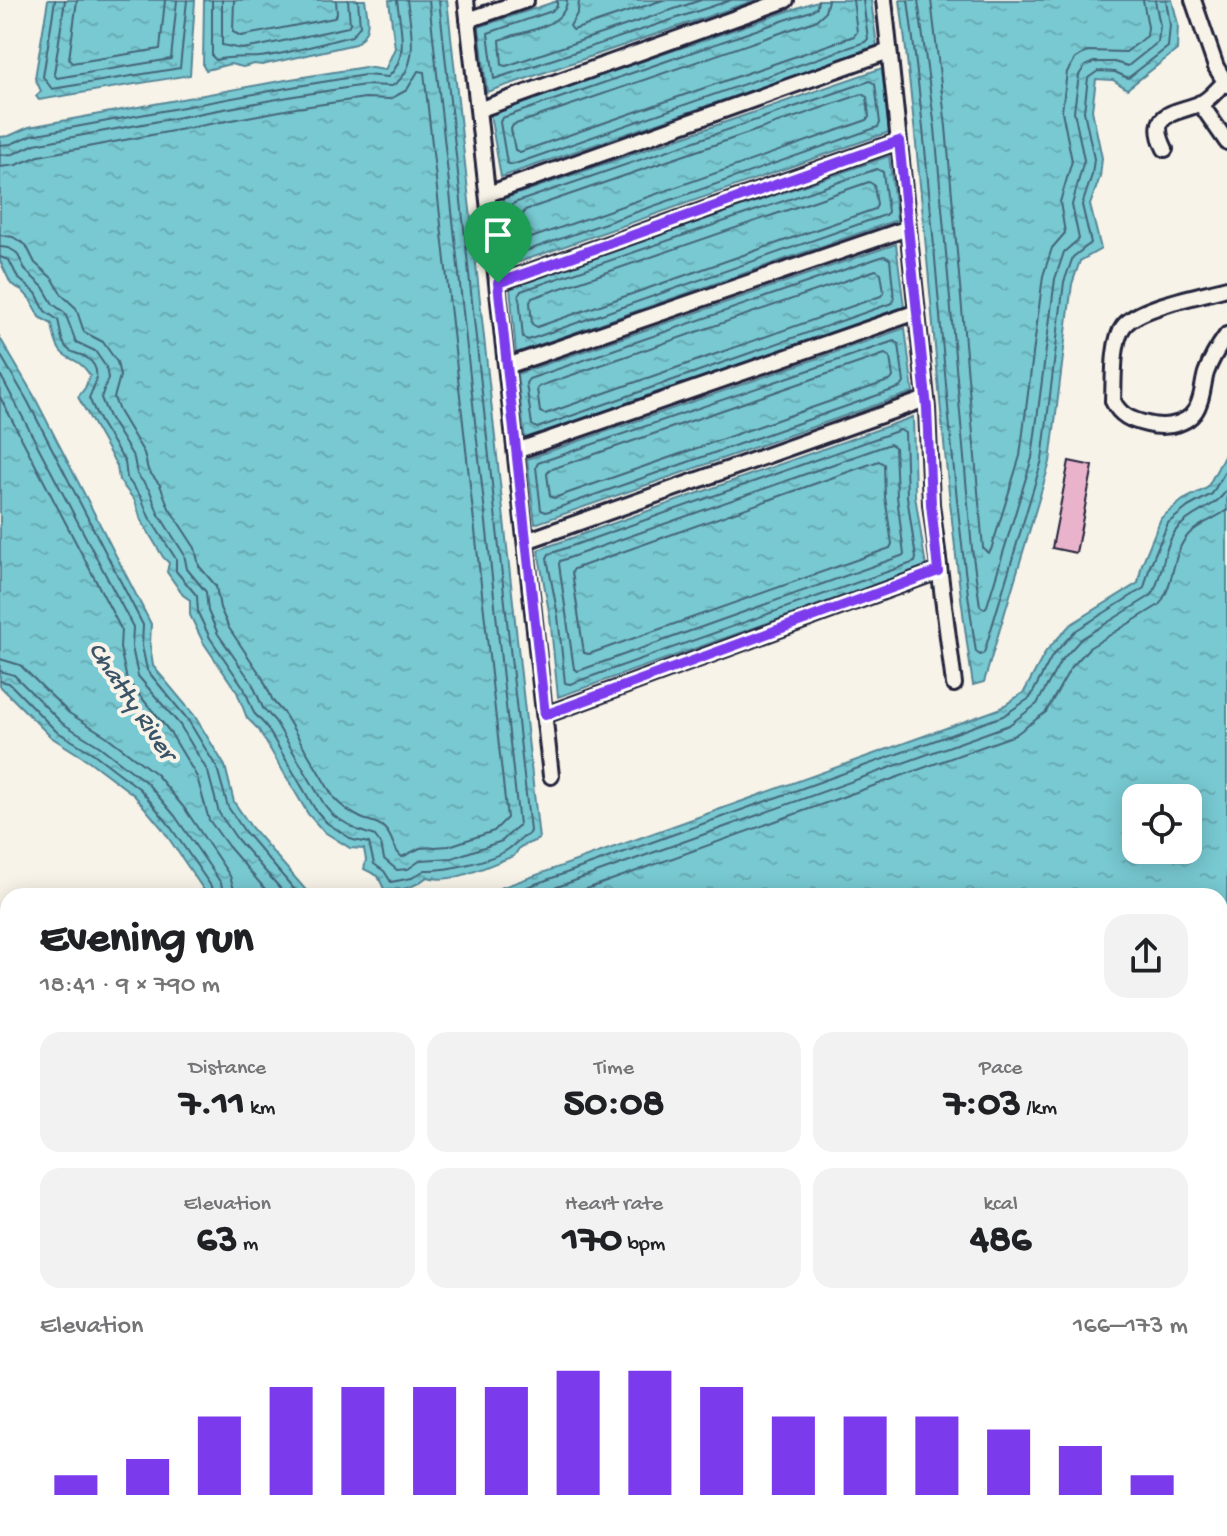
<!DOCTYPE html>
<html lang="en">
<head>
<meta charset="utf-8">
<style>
	:root { --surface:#fff; --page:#f2f2f2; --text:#202124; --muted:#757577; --accent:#7c3aed }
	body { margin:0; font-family:"Gochi Hand",sans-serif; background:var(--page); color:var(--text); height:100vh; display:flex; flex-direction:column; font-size:30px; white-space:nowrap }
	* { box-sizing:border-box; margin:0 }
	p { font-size:26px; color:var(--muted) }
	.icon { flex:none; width:44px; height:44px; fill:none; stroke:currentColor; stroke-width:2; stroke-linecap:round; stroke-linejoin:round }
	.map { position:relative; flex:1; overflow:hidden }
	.drawer { position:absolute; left:0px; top:888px; width:1228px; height:648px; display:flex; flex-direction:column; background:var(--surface); border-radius:24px 24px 0 0; box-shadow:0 4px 20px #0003 }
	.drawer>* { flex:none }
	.buttons { position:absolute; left:1122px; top:784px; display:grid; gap:16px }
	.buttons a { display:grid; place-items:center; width:80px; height:80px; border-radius:16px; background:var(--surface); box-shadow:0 4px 20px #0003; font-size:40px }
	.pin { position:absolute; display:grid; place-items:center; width:68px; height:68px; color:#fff; margin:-82px -34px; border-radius:50% 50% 50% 0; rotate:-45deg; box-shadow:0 0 8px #0007 }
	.pin .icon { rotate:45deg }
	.round { display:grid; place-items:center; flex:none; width:84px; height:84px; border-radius:24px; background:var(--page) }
	.headline { display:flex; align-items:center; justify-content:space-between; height:136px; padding:0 40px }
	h1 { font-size:44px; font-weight:700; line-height:60px }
	.figures { display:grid; grid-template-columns:repeat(3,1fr); gap:12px; height:136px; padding:8px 40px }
	.figures div { display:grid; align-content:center; border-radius:20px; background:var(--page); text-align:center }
	.figures b { font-size:40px; font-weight:700 }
	.figures small { font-size:22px; font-weight:400 }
	.figures p { font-size:22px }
	.chart { height:224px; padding:16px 40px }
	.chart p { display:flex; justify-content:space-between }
	.chart svg { width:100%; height:144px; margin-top:8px; stroke:var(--accent); stroke-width:6 }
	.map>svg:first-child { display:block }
</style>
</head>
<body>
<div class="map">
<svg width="1227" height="1536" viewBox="0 0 1227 1536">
	<defs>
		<pattern id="water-ripples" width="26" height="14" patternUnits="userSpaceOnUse" patternTransform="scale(2)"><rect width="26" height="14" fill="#78c9d2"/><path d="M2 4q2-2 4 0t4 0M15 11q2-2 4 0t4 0" fill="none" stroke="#68acb5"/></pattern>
	</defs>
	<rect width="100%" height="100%" fill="#f7f3e8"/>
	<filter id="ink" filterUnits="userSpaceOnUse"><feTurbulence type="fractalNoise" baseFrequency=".0125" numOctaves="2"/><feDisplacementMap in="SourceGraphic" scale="16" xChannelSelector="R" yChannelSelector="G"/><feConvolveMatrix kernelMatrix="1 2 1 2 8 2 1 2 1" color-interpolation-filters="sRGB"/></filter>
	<g filter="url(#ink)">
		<path fill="url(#water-ripples)" stroke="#568696" stroke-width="2" fill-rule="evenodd" d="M48,0H195L190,75L39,100L36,96L41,91L35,78Z
			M204,0H365C368,18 372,32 355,44L262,65L254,64L243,67L230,64L206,70L203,66Z
			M389,0H447L539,839L520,847L514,856C490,864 453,885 427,877C415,887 400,892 384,889L378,876L364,869L366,860L364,849L350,848L323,831L308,814L259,730L247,718L237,692L203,642L190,615V600L183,595L167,572L169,563L163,557L141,520L135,501L119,480L117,466L78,397L85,388L90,375C72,348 59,370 52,324L39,317L30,299L22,290L11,284L0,261V137L9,136L29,127L291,79L365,67L385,70L395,48Z
			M560,0H756L487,92L479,27Z
			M820,0H871L877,47L501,177L490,114Z
			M900,0H1172L1178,24L1177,50L1127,89L1113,80L1096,79L1092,110L1102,158L1100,177L1090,205L1101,249L1080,261L1072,284L1050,462L984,682L973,685C939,458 929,228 900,0Z
			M882,68L889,132L511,265L503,199Z
			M889,156L897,220L516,353L510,287Z
			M896,244L904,307L525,440L517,374Z
			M905,328L913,392L535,524L527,459Z
			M0,338L34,396L151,624L150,645L153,666L194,715L225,766L234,802L251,827L311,896H208L161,827L134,795L89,761L51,737L0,686Z
			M913,417L915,495L926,567L558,697L550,617L538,550Z
			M1227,451V1536H845L829,1528H1220V896H478L999,709L1024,692L1046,651L1070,625L1138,583L1142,564L1161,518L1183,500L1207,488ZM1136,798H1188V850H1136Z"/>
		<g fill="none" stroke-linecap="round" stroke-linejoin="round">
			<path stroke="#446577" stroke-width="2" d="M55,0L43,77L52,89L180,68L187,0
				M65,0L54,74L57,78L171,59L177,0
				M77,0L69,59L72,63L160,49L165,0
				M212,0V56L216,60C230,56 245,58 259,57C286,55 325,42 352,36L360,26L358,0
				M222,0V45L242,49L260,46L348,27L350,23L348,0
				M234,0L233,32L241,36L334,18L337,14L336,0
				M557,0V6L552,11L488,33L494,79L731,0
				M567,0C566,28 521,31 500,40L502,65L506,66L701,0
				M579,0L578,12L570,26L573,30L663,0
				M818,0L817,7L811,11L502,118L500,122L507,163L512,165L865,42L868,39L863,0
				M828,0L825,12L815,21L513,125L511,129L515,150L520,152L854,36L857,32L853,0
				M908,0C937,217 944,436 976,652L980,655L984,653L1042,460L1064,282L1073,257L1091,243L1082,205L1092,175L1094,159L1084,111L1088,78L1098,71L1115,72L1128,78L1168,47L1170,25L1166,0
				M918,0L935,128L972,549L980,606L984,609L987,606L1032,458L1055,279L1064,252L1079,239L1072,205L1084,160L1074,111L1079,75L1085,66L1094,62H1114L1128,66L1158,42L1160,26L1155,0
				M931,0L946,127L983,548L988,553L991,550L1020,456L1043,276L1052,248L1065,233L1060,202L1072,161L1062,111L1067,72L1075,59L1088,51L1126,52L1147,36L1148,27L1143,0
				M870,81L875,84L880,123L878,127L523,252L518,250L512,207L514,203Z
				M862,94L867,97L869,117L867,120L531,238L526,236L523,214L525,210Z
				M0,145L11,144L32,135L292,87L365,75L388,77C410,57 400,26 397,0
				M0,155L13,154L35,144L294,96L365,85L392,86C421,68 411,28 407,0
				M0,167L16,165L39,156L296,108L365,98L390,99L407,90L418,71L424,72L507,818L494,831L449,846L420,848L402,857C392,849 394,838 385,829C378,821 369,822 361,818C351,813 341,806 334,798L285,715L273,701L262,677L229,628L220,608L216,586L199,566L195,548L169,508L160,485L148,470L144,453L119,411L114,398L120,376L117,362L103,342L84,332L76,308L62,295L53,279L35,263L26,245L13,237L0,235
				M877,169L883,172L888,212L885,215L528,340L523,338L519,295L521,291Z
				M869,182L874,185L877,205L875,209L537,327L532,324L530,302L532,298Z
				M0,247L9,248L17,253L26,271L43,287L53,304L65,313L76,342L95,351L106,367L108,378L101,398L109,417L134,458L137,474L150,491L158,513L184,554L187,569L206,592L208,611L218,634L252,683L263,708L275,721L324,804L334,816L357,830L375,836L381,844L384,859L397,870L408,869L421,860L452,858L502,841L519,825L429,0
				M884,256L890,259L894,299L892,303L537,428L532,425L526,383L529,379Z
				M0,257L9,260L18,278L36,293L45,311L58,320C61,330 60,343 69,350C74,354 82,354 87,358C103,369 95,385 89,398L100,422L125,462L127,478L141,497L149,517L176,559V571L197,596L198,613L210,638L244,688L254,713L266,726L315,809L327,823L353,840L369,843L374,864L384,871L391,882L412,878L425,870C445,871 490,861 507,850C516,844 518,839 528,835L530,831L439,0
				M876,270L881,273L884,292L881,296L545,414L540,412L537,389L540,386Z
				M894,341L899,344L904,383L901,387L546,512L541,510L536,467L538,463Z
				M0,354L27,400L143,625L142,646L147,670L188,720L217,768L228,807L245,832L300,896
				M885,354L890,357L893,377L891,380L554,498L550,496L547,474L549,470Z
				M0,374L133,627L132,647L138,676L180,725L208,772L219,813L237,839L287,896
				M0,397L121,629L120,648L127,680L170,732L197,777L209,820L228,846L271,896
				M900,430L905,433L907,496L916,558L915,562L570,684L565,683L558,616L547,558L549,554Z
				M890,444L895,447L897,496L904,555L578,671L574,669L559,564L560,561Z
				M879,461L884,464L885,497L892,544L890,548L589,654L584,653L572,572L574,569Z
				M0,659L20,665L69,713L106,736L156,774L185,809L230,876L236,896
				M0,671L14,675L62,723L99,746L147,783L175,816L221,883L224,896
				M0,681L9,683L56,731L94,754L140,789L167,822L213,889L214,896
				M502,896L1003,716L1030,698L1052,656L1075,631L1144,588L1150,566L1168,523L1188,507L1212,494L1227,468
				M532,896L1009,725L1037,704L1060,662L1081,639L1152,595C1163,576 1163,546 1177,529C1192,511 1216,509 1227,489
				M567,896L1015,735L1046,712L1070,669L1089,648L1159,605C1175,585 1171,553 1189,534C1200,523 1215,519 1227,510"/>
			<path stroke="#78c9d2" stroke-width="26" d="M749,1528L757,1536"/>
		</g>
		<path fill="#e9b3cb" stroke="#22223b" stroke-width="2" d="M1069,461L1093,466L1076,553L1052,548Z"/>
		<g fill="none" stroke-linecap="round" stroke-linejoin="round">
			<g stroke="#22223b" stroke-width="20">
				<path id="minor" d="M466,0L551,776
					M884,0L927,408L931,504L954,684
					M1193,0L1216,67L1227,85
					M468,20L526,0
					M1200,103L1227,142
					M478,110L786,0
					M1165,149C1147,112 1174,114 1199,104C1210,100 1217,89 1225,82
					M488,194L889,51
					M498,283L899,141
					M1227,288C1203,295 1136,307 1123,327C1112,342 1114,381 1113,401C1120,416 1131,420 1147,424C1166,429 1192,425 1199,403C1203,393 1203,383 1206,373C1211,359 1219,346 1227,335
					M507,366L908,228
					M516,451L917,312
					M526,541L926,399
					M545,715L938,571
					M0,1102L8,1107
					M0,1230L8,1232
					M0,1284H8
					M0,1522L8,1521
					M36,1536L38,1528
					M127,1536L128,1528"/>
			</g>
			<use href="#minor" stroke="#f7f3e8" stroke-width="14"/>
		</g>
	</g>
	<g fill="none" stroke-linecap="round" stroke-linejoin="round" filter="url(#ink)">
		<g stroke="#fff" stroke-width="16">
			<path id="route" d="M899,141L927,408L931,504L938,571L545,715L498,283Z"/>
		</g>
		<use href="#route" stroke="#7c3aed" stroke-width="10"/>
	</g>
	<g text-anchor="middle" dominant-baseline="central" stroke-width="8" stroke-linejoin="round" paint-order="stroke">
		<g font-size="26" font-style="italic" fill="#3c5468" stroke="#f7f3e8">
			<text transform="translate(130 702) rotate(56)">Chatty River</text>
		</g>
	</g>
</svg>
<div class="buttons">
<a><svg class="icon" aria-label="locate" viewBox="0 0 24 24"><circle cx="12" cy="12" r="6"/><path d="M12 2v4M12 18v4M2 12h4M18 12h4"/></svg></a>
</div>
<div class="pin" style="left:498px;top:283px;background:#1e9e55"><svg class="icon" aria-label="arrive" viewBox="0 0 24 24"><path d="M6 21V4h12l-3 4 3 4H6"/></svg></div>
<section class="drawer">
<div class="headline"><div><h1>Evening run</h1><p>18:41 · 9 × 790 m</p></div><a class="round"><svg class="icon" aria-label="share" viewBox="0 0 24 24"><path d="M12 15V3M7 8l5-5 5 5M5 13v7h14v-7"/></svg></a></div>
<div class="figures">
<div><p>Distance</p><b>7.11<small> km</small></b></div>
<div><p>Time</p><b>50:08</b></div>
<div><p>Pace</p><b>7:03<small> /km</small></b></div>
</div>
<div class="figures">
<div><p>Elevation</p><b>63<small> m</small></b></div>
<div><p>Heart rate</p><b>170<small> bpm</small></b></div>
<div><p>kcal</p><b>486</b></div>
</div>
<div class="chart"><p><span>Elevation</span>166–173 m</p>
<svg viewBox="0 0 160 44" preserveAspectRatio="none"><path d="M5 44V38M15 44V33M25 44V20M35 44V11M45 44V11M55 44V11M65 44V11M75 44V6M85 44V6M95 44V11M105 44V20M115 44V20M125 44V20M135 44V24M145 44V29M155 44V38"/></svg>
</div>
</section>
</div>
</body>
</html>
